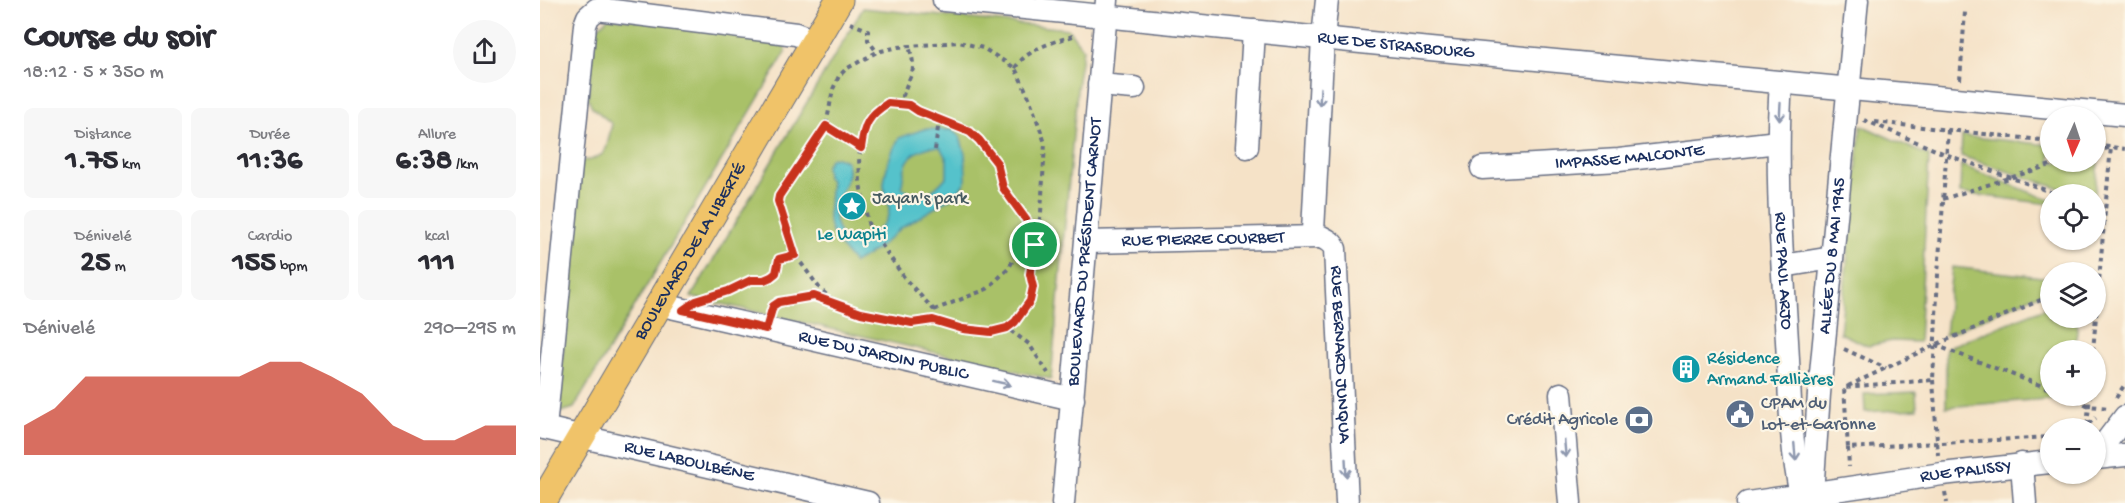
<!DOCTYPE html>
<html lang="fr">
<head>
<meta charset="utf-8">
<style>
	:root { --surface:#fff; --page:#f7f7f7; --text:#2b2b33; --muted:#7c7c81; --accent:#c8321e }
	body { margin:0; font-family:"Gochi Hand",sans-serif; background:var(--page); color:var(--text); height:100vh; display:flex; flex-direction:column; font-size:22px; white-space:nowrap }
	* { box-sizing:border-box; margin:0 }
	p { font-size:20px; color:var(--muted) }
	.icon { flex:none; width:33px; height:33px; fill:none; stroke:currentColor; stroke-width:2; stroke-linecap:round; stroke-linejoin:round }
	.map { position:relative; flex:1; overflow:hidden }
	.drawer { display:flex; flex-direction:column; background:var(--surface); width:540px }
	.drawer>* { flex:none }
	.needle { width:39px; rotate:183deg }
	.buttons { position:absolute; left:1500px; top:106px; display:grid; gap:12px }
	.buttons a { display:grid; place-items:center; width:66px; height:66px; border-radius:50%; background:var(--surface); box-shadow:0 2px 4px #0004; font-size:30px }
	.pin { position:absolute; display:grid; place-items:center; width:51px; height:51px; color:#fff; margin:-26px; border:3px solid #fff; border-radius:50%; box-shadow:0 2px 6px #0007 }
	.round { display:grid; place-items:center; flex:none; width:63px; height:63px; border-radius:32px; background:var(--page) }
	.headline { display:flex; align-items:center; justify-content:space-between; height:102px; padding:0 24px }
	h1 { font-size:33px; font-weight:700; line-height:45px }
	.figures { display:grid; grid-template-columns:repeat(3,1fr); gap:9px; height:102px; padding:6px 24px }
	.figures div { display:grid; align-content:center; border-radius:9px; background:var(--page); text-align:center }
	.figures b { font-size:30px; font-weight:700 }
	.figures small { font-size:16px; font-weight:400 }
	.figures p { font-size:16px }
	.chart { height:168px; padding:12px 24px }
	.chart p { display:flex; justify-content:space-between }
	.chart svg { width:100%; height:108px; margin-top:6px; fill:var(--accent); opacity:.7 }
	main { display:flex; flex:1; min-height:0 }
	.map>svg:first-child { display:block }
</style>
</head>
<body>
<main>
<section class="drawer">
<div class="headline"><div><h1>Course du soir</h1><p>18:12 · 5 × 350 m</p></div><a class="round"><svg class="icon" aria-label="share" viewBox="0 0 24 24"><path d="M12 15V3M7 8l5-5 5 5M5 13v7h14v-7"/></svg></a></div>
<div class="figures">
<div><p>Distance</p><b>1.75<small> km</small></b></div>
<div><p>Durée</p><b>11:36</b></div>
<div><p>Allure</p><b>6:38<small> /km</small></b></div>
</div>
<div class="figures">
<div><p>Dénivelé</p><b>25<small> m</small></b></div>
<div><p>Cardio</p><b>155<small> bpm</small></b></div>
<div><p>kcal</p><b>111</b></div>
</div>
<div class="chart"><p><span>Dénivelé</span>290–295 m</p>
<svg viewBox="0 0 160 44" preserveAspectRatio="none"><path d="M0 44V32L10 25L20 12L30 12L40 12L50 12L60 12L70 12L80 6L90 6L100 12L110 19L120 32L130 38L140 38L150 32L160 32V44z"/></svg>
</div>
</section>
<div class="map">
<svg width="1585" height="503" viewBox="0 0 1585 503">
	<rect width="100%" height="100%" fill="#fcf5e5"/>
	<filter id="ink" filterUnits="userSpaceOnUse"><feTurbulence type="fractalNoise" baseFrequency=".0167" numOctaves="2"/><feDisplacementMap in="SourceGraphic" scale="12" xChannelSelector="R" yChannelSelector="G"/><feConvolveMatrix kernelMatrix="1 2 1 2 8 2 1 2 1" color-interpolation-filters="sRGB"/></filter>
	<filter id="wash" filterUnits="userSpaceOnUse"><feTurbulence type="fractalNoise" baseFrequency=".008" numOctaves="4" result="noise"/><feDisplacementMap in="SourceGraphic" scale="24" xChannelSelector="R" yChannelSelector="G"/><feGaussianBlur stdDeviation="1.35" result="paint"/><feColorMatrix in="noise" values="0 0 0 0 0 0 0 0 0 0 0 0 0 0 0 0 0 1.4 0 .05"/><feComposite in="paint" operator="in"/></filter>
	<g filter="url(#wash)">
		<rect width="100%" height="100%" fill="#f5e2c7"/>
		<path fill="#a9c167" stroke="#627862" stroke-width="1.5" d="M323,8L528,29L543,49L538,80L511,379L151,297Z
			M69,17L242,37L246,52L34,408L18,413L38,161L51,160L63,154L67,146L72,124L52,107L48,98L55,30Z
			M1321,125L1389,156L1379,342L1352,341L1328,346L1300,333Z
			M1422,136L1510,145V162H1556V150L1559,151L1555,195H1539L1421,156Z
			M1421,165L1510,200V204L1420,193Z
			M1412,267L1510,278V289L1405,335Z
			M1510,306V318H1538L1535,351H1510V396L1531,397L1406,407V348Z
			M1376,392L1377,409L1325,412L1324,394Z"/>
		<path fill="#54c2cb" stroke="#387894" stroke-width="1.5" fill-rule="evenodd" d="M384,129L412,130L420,137L425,154L426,180L416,195L361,228L336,250L314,263C284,227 287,227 291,181L287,177L286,165L291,158L297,157L306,161C318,187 274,204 307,244C322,243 348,227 349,211C350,201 343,192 344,183C346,166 351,152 359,138ZM390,147H400L407,160V176C393,193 381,202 362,187C363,165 368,152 390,147Z"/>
	</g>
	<g filter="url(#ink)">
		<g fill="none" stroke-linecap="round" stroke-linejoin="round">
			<g stroke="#676e83" stroke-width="25">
				<g id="minor">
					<path id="s1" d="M404,0L890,49L1585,115"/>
					<path id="s2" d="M787,0L783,38L773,231C780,239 791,238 795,249L807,503"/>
					<path id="s3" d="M1241,82C1235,168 1242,255 1247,341C1250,392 1250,445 1261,495"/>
					<path d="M559,85L594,88"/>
					<path d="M707,147L714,31"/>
					<path id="s4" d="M942,168L1079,160L1238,142"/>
					<path id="s5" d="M547,242L779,237"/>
					<path d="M1243,266L1292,258"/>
					<path id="s6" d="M118,304L533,399"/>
					<path d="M1021,394L1030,503"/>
					<path id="s7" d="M0,427L328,503"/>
					<path d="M5,428L45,25L48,17L57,9L256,34L274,41"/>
					<path d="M1556,455L1585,417"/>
					<path d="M1556,458L1585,455"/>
					<path d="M1482,464L1485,503"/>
					<path id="s8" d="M1272,493L1279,394L1317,0"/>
					<path id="s9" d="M523,503L567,0"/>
					<path id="s10" d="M1208,503L1402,474L1510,462"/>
				</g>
			</g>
			<g stroke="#676e83" stroke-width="29">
				<g id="major">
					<path id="s11" d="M2,503L299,0"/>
				</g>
			</g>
			<path stroke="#676e83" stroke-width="4" stroke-dasharray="4.5 4.5" stroke-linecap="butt" d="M310,23L328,30V40L337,52
				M475,68C488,48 514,42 536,35
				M1420,80L1425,12
				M369,104L363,96C365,87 369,81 372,72C375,64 371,54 369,46
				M1324,120L1405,154L1519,195
				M1335,122L1510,141
				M286,126L321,148
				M1408,130L1398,274L1393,380L1304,387L1308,448L1510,437
				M1556,146L1571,147L1565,211L1556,208
				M395,150L399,120
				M1556,152L1571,147L1585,149
				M1403,199L1520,162
				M173,295L211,280H224L231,277L236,273L239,259L255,255
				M394,310L447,289L469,268L487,232
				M232,311C235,301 264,295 274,296C280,297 287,300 293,302
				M393,320L394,310L366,280L329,227L320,184L319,157L324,129L333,113L348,103L369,105L378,111L430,132L457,163L463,188L487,221V232L494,244
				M467,328L451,332L423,329L393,320L372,323L321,313L296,303L281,290L255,255L238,201L239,196L286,126L293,89L299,76L306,69L337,52L358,47L419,42L443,48L475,68L489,97L505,143L501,213L490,274L493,287L490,301L475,322L467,328L489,344L508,373
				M1395,345L1510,389
				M1304,349L1346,368
				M1553,351L1565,211
				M1393,380L1398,455
				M1308,386L1395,345L1510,296
				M1528,396L1549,406L1568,408
				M1576,398L1585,384
				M1547,425L1550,396
				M1541,429L1556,418
				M1308,448L1309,467
				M1405,492L1407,503"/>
			<use href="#minor" stroke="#fff" stroke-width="22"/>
			<use href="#major" stroke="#f0c369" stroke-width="27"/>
		</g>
		<defs><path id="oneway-shaft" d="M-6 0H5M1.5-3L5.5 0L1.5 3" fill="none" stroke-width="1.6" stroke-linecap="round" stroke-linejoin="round" transform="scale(1.5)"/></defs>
		<g stroke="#8d97ae">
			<use href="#oneway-shaft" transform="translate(780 97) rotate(93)"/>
			<use href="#oneway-shaft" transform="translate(1240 112) rotate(93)"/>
			<use href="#oneway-shaft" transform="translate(462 383) rotate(13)"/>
			<use href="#oneway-shaft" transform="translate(1025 449) rotate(85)"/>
			<use href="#oneway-shaft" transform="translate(1255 452) rotate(85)"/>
			<use href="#oneway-shaft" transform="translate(806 468) rotate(87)"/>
		</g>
	</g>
	<g fill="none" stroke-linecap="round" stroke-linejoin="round" filter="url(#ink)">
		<g stroke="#fff" stroke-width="12">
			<path id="route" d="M348,103L369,105L378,111L430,132L439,140L457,163L463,188L487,221V232L495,245L490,274L493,287L490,301L475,322L467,328L451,332L423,329L393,320L372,323L321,313L274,296L239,302L233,306L226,329L143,310L156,301L188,291L211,280H224L231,277L236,273L239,259L255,255L238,201L239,196L286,126L321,148C324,124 328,116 348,103Z"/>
		</g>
		<use href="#route" stroke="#c8321e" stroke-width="8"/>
	</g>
	<defs>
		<g id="sight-disc" transform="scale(1.5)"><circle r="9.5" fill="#0f9aa8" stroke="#fcf5e5"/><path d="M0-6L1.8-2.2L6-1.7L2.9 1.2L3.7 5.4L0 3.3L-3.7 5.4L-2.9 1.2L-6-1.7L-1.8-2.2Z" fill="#fff"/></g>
		<g id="building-disc" transform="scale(1.5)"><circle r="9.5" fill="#0f9aa8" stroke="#fcf5e5"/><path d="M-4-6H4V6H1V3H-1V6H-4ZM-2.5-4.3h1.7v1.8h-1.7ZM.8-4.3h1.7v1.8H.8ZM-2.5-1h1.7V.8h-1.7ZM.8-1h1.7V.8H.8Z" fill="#fff"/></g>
		<g id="civic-disc" transform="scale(1.5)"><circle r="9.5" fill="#5c6f8a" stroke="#fcf5e5"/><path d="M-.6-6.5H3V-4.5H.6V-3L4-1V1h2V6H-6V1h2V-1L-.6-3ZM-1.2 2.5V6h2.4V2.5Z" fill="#fff"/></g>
		<g id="bank-disc" transform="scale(1.5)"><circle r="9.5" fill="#5c6f8a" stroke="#fcf5e5"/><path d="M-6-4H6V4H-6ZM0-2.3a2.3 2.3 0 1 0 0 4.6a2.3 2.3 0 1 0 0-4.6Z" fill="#fff"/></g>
	</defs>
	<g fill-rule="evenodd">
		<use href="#sight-disc" x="312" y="206"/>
		<use href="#building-disc" x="1146" y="369"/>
		<use href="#civic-disc" x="1200" y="414"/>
		<use href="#bank-disc" x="1099" y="420"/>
	</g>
	<g text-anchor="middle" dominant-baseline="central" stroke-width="4.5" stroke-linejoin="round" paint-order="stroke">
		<g font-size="18" fill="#1b2f5e" stroke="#fcf5e5">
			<text stroke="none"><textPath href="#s1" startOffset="454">RUE DE STRASBOURG</textPath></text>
			<text stroke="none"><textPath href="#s4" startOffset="148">IMPASSE MALCONTE</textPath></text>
			<text stroke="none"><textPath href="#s5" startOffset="116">RUE PIERRE COURBET</textPath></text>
			<text stroke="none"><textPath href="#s11" startOffset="292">BOULEVARD DE LA LIBERTÉ</textPath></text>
			<text stroke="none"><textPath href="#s9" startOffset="252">BOULEVARD DU PRÉSIDENT CARNOT</textPath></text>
			<text stroke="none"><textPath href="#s8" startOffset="238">ALLÉE DU 8 MAI 1945</textPath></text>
			<text stroke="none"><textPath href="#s3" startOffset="189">RUE PAUL ARJO</textPath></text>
			<text stroke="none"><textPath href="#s2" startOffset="366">RUE BERNARD JUNQUA</textPath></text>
			<text stroke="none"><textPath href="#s6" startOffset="231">RUE DU JARDIN PUBLIC</textPath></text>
			<text stroke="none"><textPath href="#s7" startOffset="153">RUE LABOULBÉNE</textPath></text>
			<text stroke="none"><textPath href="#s10" startOffset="220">RUE PALISSY</textPath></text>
		</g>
		<g font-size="18" fill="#465b61" stroke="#fcf5e5">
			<text x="380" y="199">Jayan's park</text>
		</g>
		<g font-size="18" fill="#0d838f" stroke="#fcf5e5">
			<text x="312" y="235">Le Wapiti</text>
			<text x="1167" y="359" text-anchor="start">Résidence<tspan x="1167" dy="21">Armand Fallières</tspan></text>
		</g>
		<g font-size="18" fill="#4e5e75" stroke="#fcf5e5" text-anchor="start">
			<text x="1221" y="404">CPAM du<tspan x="1221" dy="21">Lot-et-Garonne</tspan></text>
			<text x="1078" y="420" text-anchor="end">Crédit Agricole</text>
		</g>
	</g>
</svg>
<div class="buttons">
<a><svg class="needle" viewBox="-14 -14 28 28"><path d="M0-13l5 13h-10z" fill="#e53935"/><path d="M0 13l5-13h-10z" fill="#7c7c81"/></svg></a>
<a><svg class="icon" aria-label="locate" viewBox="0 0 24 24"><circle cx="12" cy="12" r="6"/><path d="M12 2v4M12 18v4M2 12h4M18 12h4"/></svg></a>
<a><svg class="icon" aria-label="layers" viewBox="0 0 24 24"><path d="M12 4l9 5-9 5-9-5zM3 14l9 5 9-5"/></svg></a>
<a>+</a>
<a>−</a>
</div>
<div class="pin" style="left:495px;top:245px;background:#1e9e55"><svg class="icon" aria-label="arrive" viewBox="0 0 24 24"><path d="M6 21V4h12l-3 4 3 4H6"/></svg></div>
</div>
</main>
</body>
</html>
